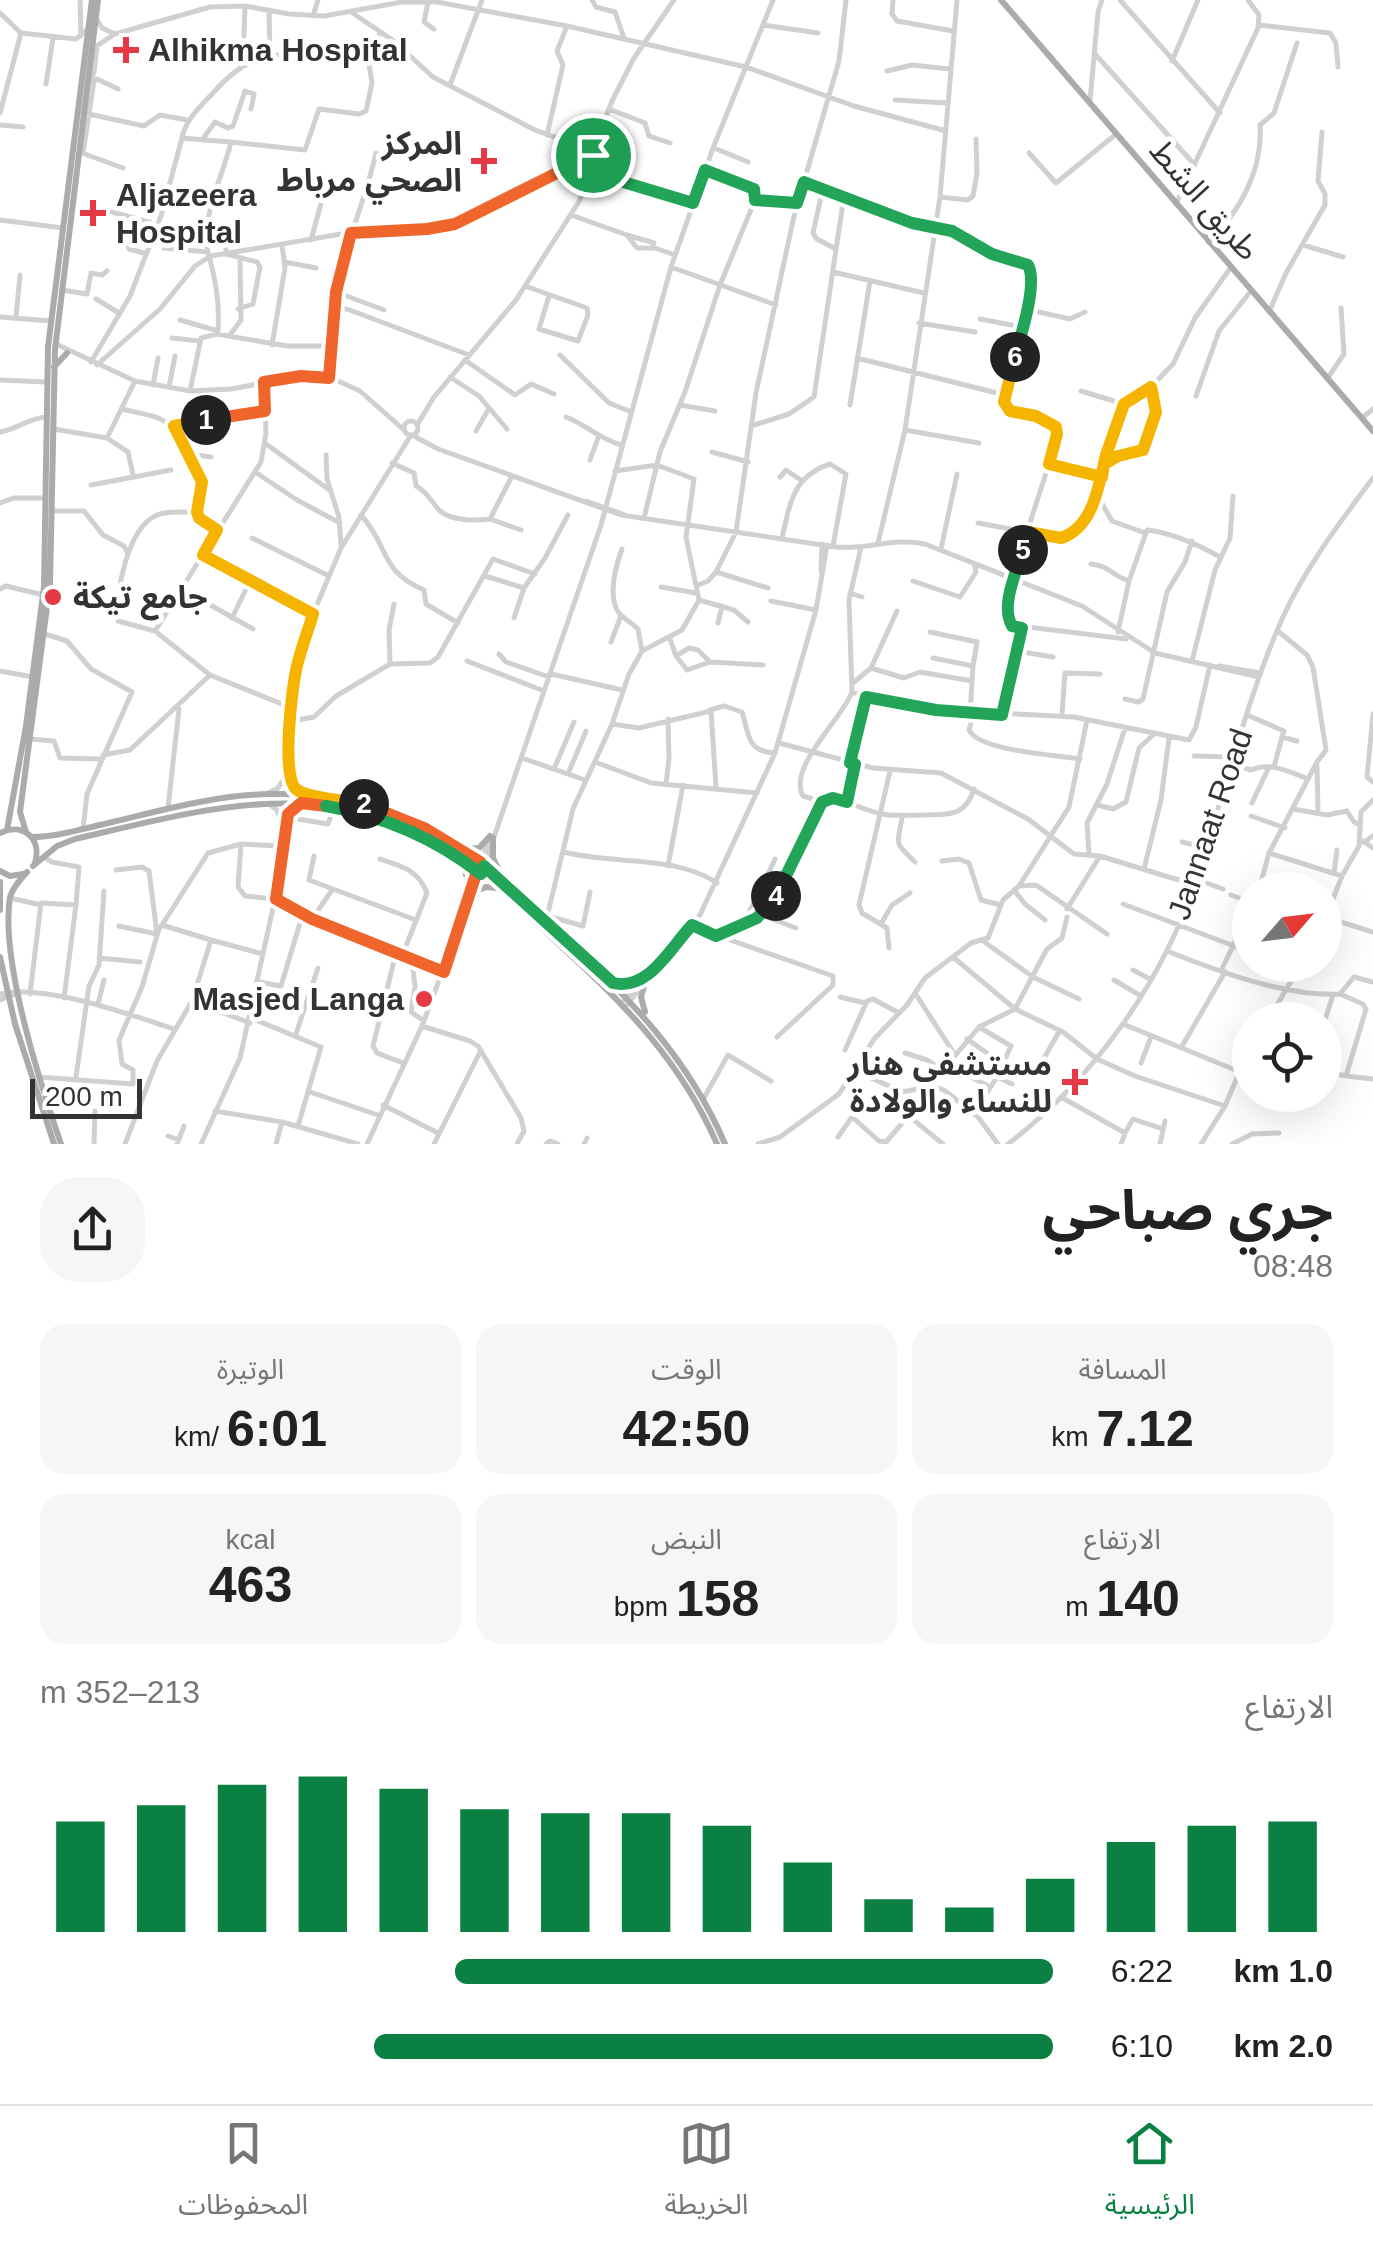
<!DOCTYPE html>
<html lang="ar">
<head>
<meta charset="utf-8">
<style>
	:root { --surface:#fff; --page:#f6f6f6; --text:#222; --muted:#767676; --line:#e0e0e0; --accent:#0b8043 }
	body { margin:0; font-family:Arial,"Noto Sans Arabic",sans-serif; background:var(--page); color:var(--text); direction:rtl; height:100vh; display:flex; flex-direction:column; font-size:38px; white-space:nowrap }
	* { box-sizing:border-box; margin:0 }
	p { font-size:32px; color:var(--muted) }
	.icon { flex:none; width:55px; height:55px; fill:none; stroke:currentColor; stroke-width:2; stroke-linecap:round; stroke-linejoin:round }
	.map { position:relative; height:1144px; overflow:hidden; direction:ltr }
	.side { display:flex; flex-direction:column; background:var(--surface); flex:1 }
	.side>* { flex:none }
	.needle { width:65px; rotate:62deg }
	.controls { position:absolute; left:1232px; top:872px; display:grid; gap:20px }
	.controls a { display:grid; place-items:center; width:110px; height:110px; border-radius:50%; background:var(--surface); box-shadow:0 10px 40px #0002; font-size:50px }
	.scale { position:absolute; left:30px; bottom:25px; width:112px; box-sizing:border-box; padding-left:10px; border:5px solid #333; border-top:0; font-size:28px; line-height:35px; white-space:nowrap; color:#333; -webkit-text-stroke:8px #fff; paint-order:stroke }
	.pin { position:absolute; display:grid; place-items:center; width:85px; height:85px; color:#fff; margin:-42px; border:5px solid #fff; border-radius:50%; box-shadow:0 2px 10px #0007 }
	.km { position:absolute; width:50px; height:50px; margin:-25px; border-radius:50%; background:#222; color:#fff; font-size:28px; line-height:50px; text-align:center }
	.round { display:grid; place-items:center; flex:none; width:105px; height:105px; border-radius:40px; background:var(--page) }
	.head { display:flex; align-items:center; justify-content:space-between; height:170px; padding:0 40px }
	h1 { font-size:55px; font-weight:700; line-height:75px }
	.stats { display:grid; grid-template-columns:repeat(3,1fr); gap:15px; height:170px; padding:10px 40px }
	.stats div { display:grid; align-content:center; border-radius:25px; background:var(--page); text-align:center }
	.stats b { font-size:50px; font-weight:700 }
	.stats small { font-size:28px; font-weight:400 }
	.stats p { font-size:28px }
	.chart { height:280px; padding:20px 40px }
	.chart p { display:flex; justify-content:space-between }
	.chart svg { width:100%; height:180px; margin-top:10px; stroke:var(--accent); stroke-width:6 }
	ul { padding:0 40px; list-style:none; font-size:32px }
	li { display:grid; grid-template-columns:160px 120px 1fr; align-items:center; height:75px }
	li i { height:25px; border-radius:12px; background:var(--accent) }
	.tabs { display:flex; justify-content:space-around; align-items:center; height:140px; border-top:2px solid var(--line); background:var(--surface); font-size:28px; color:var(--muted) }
	.tabs a { display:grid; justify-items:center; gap:5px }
	.tabs .selected { color:var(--accent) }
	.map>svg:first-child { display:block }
</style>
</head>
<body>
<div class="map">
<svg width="1373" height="1144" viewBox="0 0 1373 1144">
	<rect width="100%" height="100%" fill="#fff"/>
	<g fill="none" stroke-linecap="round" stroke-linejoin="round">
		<path stroke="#d0d0d0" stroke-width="5" d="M80,0L81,36
			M592,0L596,7L615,12L624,38
			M893,0L892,14L897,21L953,31
			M1120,0L1220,113
			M428,2L424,22L434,29
			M269,10L270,55
			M351,12L394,41L433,77L535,130L593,151
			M0,13L21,33L76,39L88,29
			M313,16L318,0
			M96,18L102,28L115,34
			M763,25L818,33
			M1259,25L1330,33L1336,43L1338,67
			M244,36L245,6
			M92,49L115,34L210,7L245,6L289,14L324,16L402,2H437L567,26L746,67L854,106L946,131
			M1095,54L1193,163
			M1172,61L1198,0
			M887,71L912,65L950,69
			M89,82L94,73L97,46
			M46,84L53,38
			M450,85L482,0
			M895,100L947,103
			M1090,101L1098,12L1102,0
			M609,109L645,123L649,136L670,143
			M0,113L21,33
			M84,113L144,126L160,115L187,120
			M0,125L23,127
			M547,135L563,65L557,51L567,26
			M182,137C187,118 200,107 213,93C265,33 297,62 365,58L372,53L380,33
			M202,140L215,122L228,128L233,126L245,91L254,94L251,109
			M714,148L748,162
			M82,153L123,168
			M83,153L94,81L97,79L118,89
			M1029,153L1056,183L1115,135
			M705,170L754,189L755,200
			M591,172L693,203
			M804,182L913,224L952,231L992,255L1031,268L1028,301L1004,402L1010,411L1021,412L1052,423L1057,434L1056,442L1027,532L978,523
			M823,188L813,233L817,239L836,249
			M940,197L968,200L973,196L977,173L976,139
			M1176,204L1258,28L1259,15L1248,0
			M112,212L148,222
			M571,215L627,235L637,248H655L675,255
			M0,220L63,228
			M226,225V254L257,262L260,267L253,304L238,309
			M627,235L654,243
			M311,240L326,185
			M1208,242C1240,212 1263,170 1260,125L1274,113L1297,43
			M1303,245L1343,257
			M164,248L208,252
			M144,253L129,249L128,244L150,222
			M285,262L316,268
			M671,267L776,305
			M833,272L924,293
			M525,286L587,308L588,315L578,341L539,329L549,296
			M62,290L87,294L91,273L102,275L107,271
			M336,292L384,310
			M96,299L119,313
			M333,309H347L469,355
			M1026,309L1070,319L1085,312
			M1269,312L1286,273L1325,205V194L1318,181L1322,132
			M0,317L51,321
			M16,317L20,275
			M980,319L1022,327
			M180,320L218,331
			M919,323L975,332
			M217,334L287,346H330
			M229,336L241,320L240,259
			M172,338L200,341
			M56,344L135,381L190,391L231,389L301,376L329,377L360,391L404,430
			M272,345L285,268L282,245
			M560,355L609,403L629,411
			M857,358L1005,395
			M465,360L515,395L531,384L554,394
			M91,362L130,296L161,216L182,138L230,142
			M97,365L160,309L195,266L211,256L341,234L448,226L593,155
			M329,377C330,346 330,313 338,282C348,238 366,197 376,153
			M450,377L479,396L507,429
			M1327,379L1344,354L1341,308
			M0,380L46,382
			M153,385L158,358
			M169,387L175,356
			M190,391L201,338L217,334L218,331C220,302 215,278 208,252C200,219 224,173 231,142L305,150L319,109L359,114L366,111L372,83L368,57
			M1081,391L1124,404
			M1196,396L1219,331L1251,291
			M680,405L715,411
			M850,405L870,281
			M122,409C168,420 165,414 189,456C194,464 201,475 203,485C206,512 184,509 217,529
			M566,417C587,425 597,438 621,445
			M1362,418L1373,409
			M404 428a7 7 0 1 1 14 0a7 7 0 1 1-14 0Z
			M174,425L265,411
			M417,425L434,397L516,300L580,200L597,140L612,101L634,58L674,0
			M751,426L789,414L814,397L844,196
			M54,429L107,438L135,381
			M905,430L979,443
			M476,431L488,410
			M0,432C18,429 29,418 46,417
			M412,435L438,449L621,515L836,547C867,550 894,537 925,544L1082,606L1155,653L1259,677
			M107,438L128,452L133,475
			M266,444L328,489
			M712,452L748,462
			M188,454L211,457
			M326,455L327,479L339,517L341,545
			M590,460L598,438
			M392,463L414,473L416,486C428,492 431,502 440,511C452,521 475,521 490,519L512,476
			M1105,463L1143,450L1156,412L1151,387
			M1049,464L1102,477
			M255,472L297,500L340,523
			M780,477L786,470L801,480
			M91,485L171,470
			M1097,495L1112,521L1145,533
			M586,501L625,515
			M0,503L14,498H46
			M52,511H84L103,535L124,546L127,552
			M197,512C184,513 169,510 157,515C128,527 115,592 118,621L155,631L210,675L292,708
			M361,515C390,547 379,571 424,590L426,604L458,623
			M644,518L660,452L685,392L720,285L755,200L797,203
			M490,519L521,530
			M252,538L329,576
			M782,538C790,503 793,476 830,464L846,474L833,546
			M878,543L905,430L940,197L957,0
			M622,549C616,565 607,597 619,613C624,619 632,623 638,629L642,651
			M941,549L957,474
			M203,555L313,614
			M1091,564C1110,566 1113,576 1129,581
			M821,571L822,544
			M716,572L768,588
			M485,576L524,588L545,558L568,515
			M913,581L960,597L976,572L975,566
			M696,586L708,581L716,572L736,532L756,393L794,216L839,61L846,0
			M661,587L696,593
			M0,589L6,586L43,595
			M182,589L253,629
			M850,593L862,597
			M699,600L734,610L748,622
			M771,601L816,610
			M232,618L250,581
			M514,618L524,588
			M718,623L722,606
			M155,631L261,462L266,433L264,382
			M930,632L977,642L973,666
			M1118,632L1129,581L1147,530C1173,533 1197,544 1220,557
			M45,634L67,641L91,669L132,692L87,794L83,829
			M670,639L676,656L687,670L710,662L763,665
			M1126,639L1012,625C999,605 1023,556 1027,532L1066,537L1095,502L1124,404L1151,387L1173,364L1195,318L1231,267
			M611,642L621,616
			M1017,651L1053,657
			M499,654L506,662L549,677
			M676,656L689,648L698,650L710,662
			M933,658L973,666L970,714
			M467,661L544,691
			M1192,661L1215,570L1230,538L1233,496
			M390,664L389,630L394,604
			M1219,666L1260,673
			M871,668L904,678L920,672L972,681
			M0,671L33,677
			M551,674L622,690
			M853,683L871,668L897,611
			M852,692L849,600L861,547
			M1125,699L1138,702L1143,699L1167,592L1185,562L1192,541
			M710,710L724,706L742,712C749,733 746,751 774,753
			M974,712L969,730C979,751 1056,755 1080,759
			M1062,714L1065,673L1100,674
			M1373,714L1367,777L1373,782
			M1002,715L1022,628
			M1247,715L1284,731L1282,737
			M291,721L314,717L336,696L390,664L430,663L438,657L493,559L535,574
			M612,724L639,728L711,711L716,787
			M30,739L54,741L60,758L101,759
			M779,743L873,768L941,773L1028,819L1074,854L1100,856L1195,885
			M103,755L130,750L210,675
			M1194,756L1234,757
			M522,758L585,780
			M595,762L651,783L757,793
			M850,763L866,698
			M1232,764L1251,770C1269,761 1290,772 1308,779
			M1317,766L1318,813
			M1274,767L1282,737L1297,741
			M289,769L294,787L307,794
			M554,769L574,722
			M568,774L586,731
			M666,784L669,759L668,719
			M270,792L278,788L285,777L297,665L313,614L341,548L411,435
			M822,802L803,796C787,767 843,718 852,692L883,701L967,714L979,712L1074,717L1189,740L1196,727L1210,665
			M847,802C884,817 885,816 924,815C947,814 965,818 974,789
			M1252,803L1269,767
			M269,804L277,810L282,823
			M1097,805L1113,809L1126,802L1139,748L1154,734
			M168,808L179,709
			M1293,809L1327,815L1347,811L1354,822L1360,825
			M1251,816L1285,828
			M286,817L328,824L334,807
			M902,818C897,846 894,842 915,862
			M1361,840L1373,848
			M1182,842L1206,848
			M1364,842L1373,836
			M241,844L238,887L245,896L275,899L312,919L444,972
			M564,852C612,865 674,854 717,883
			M1269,853L1342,876
			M1089,855L1087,823L1107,784L1125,728
			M314,856L309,880L416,920
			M43,857L52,862L79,867L76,905
			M380,859C402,866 418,870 427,893L402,956
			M942,861L959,859L969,863L981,900L1001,905
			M668,866L683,785
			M1144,869L1161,800L1169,738
			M116,870L142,867L149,871L157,934L119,926
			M1334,873L1337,850
			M1196,879L1223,889
			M1019,886L1069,807L1087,720
			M472,887L488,841
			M1014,890L1025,904L1045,920
			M1259,890L1269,853L1317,762L1326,750L1313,667L1307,655L1278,631
			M1231,895L1250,902
			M775,897L762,887L775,859
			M10,898L41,905
			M1123,904L1250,952
			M467,905L484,866L601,525L671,267L713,148L773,0
			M1067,909L1100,856
			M762,915L796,928
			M548,916L583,926L590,892
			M1325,917L1373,932
			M312,919L332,890
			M1325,919L1342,876L1359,846L1361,812L1373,800
			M546,921L573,809L612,724L629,674L642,651L682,630L699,600L686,537L694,479L657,465L615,471
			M744,922L757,896
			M881,924L892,905L910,893
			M162,925L208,853L241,844L282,846
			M692,925L716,936L757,918L768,908L784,884L822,802L833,798L847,802L855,764
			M719,936L833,976V985L777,1037
			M983,941L1033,977L1079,999
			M889,948L887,928L862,913L859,905L890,771
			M1167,951C1217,971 1286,997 1340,994L1354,977L1373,982
			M396,953L373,1046L377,1053L403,1063
			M953,957L1015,1009L1063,1032L1097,1059L1135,1076L1225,1106
			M99,958L140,962
			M412,961L415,987L411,1012L424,1021
			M1133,970L1150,979
			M1221,971L1250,910
			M1114,980L1141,996
			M259,982L281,986L303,913
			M915,993L955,1055
			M0,994C47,984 128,1014 174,1029
			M30,994L41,903L76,905L64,998
			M840,997L865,1003
			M0,1000L18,993
			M624,1000L641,983
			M98,1004L104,980
			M628,1004L668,950L700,915L775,753L816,610L827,545
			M251,1018L321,1047L298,1126
			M1268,1020L1296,973L1304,965
			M1325,1020L1333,995
			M250,1023L192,1001L211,940L263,954
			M1123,1024L1250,1076
			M422,1026L470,1041L478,1046L521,1118L524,1131L517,1144
			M979,1027L1011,1046L1003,1064
			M296,1034L318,968
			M967,1039L1007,1067L1027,1075
			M1181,1048L1225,972
			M845,1050L867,1001L873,999L899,1013
			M905,1053L927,1060L942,1070
			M1043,1060L1060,1030
			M1141,1063L1151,1037
			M856,1071L902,1092L932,1086L944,1090L978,1117L998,1144
			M1325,1071L1346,1076L1366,1009L1363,1004L1340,994
			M963,1073L990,1087
			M1346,1076L1373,1079
			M39,1077L133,1084V1070L122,1064L119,1040L142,987L159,929L162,925L211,940
			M76,1077L89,986L99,965L104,891
			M929,1087L979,1027L1015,1009L1047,949L1062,938L1067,917
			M310,1092L378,1115
			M1286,1095L1301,1099L1305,1095
			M1061,1097L1125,1133L1121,1144
			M704,1098L728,1055L771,1081
			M383,1105L438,1133
			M215,1111L282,1122L358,1144
			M974,1113L997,1077L1012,1084
			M910,1117L943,1144
			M1125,1133L1133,1119L1163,1129
			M168,1136L179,1140
			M838,1137L852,1117L879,1141L886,1142L934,1086
			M94,1144L95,1111
			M125,1144L157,1061L192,1001
			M177,1144L184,1126
			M201,1144L240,1058L275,899L283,829L288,814L299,805
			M276,1144L282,1122
			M367,1144L422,1026L468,903
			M434,1144L481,1050
			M546,1144L550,1141L558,1144
			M584,1144L587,1138
			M758,1144L780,1137L839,1094L874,1039L907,1005L925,978L971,943L988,938L1003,900L1019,886L1036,885L1107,934
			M1008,1144C1094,1078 1162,983 1196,880C1225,793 1245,703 1282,619C1305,568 1340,522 1373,478
			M1160,1144L1165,1121
			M1201,1144L1225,1106L1250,1047
			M1232,1144L1252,1134L1279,1133"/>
		<path stroke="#ababab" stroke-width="6" d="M1001,0L1373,431
			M54,367L67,353
			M7,830L26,726L44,587L48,347L92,0
			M26,832L20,812L50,584L55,349L98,0
			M0,833C23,822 42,838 35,863
			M32,837C55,837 78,830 100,825C156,812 213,795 271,794C404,791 471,853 563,937C630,998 689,1059 725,1144
			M493,838V858L502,877
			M463,849L479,848L490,836
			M462,862L471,890
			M33,866L57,846L75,839C213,807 333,770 461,859C499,885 531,918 564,949C627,1006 682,1064 717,1144
			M0,871L10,876L23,874
			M27,872C20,880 13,887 10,897C0,959 40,1083 61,1144
			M0,882V910
			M474,892L486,887L496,888
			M0,957L15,1024L54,1144
			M617,984L629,986L644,979
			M645,1012L641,997L645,983"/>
	</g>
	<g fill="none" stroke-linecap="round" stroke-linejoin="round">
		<g stroke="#fff" stroke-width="20">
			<path id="split-1" d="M206,420L265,411L264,382L301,376L329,378L336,292L351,233L427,229L455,224L593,155"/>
		</g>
		<g stroke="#fff" stroke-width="20">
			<path id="split-2" d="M206,420L174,426L202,482L197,512L199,518L217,530L203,555L313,614C308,631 301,649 297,666C292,686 281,776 296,789C307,799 347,800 364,804"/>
		</g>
		<g stroke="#fff" stroke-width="20">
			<path id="split-3" d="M326,806L301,803L288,814L276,899L312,919L444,972L480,862L424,828L364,804"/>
		</g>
		<g stroke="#fff" stroke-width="20">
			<path id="split-4" d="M326,806C384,816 435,838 481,874L484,866L613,983C649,991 670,948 692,925L716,936L757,918L776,896"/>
		</g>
		<g stroke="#fff" stroke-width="20">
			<path id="split-5" d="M776,896L822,802L833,798L847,802L855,764L850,763L866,697L936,710L1002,715L1022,628L1012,626C1000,605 1017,571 1023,550"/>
		</g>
		<g stroke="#fff" stroke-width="20">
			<path id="split-6" d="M1015,357L1004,402L1010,411L1036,416L1056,427L1057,434L1049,464L1102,477L1104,464L1118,456L1143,450L1156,412L1151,387L1124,404L1106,455C1099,484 1094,527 1061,538L1028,532L1023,550"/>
		</g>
		<g stroke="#fff" stroke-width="20">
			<path id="split-7" d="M593,155L590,172L693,203L705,170L754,189L755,200L797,203L804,182L912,223L952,231L992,254L1028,265C1038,283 1021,335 1015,357"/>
		</g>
		<use href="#split-1" stroke="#f0652b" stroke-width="12"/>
		<use href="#split-2" stroke="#f5b400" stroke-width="12"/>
		<use href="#split-3" stroke="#f0652b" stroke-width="12"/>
		<use href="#split-4" stroke="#22a559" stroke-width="12"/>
		<use href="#split-5" stroke="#22a559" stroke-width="12"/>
		<use href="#split-6" stroke="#f5b400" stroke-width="12"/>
		<use href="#split-7" stroke="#22a559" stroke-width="12"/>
	</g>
	<g fill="#e63946" stroke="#fff" stroke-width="4">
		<path d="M121 35h10v10h10v10h-10v10h-10v-10h-10v-10h10z"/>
		<path d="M479 146h10v10h10v10h-10v10h-10v-10h-10v-10h10z"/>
		<path d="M88 198h10v10h10v10h-10v10h-10v-10h-10v-10h10z"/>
		<circle cx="53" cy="597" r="10"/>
		<circle cx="424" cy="999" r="10"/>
		<path d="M1070 1067h10v10h10v10h-10v10h-10v-10h-10v-10h10z"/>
	</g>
	<g text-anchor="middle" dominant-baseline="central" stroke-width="10" stroke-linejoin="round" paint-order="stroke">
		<g font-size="32" font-weight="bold" fill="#333" stroke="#fff" text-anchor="start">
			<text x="148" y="50">Alhikma Hospital</text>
			<text x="462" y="143" text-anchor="end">المركز<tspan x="462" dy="37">الصحي مرباط</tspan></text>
			<text x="116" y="195">Aljazeera<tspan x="116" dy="37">Hospital</tspan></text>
			<text x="73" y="597">جامع تيكة</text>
			<text x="404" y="999" text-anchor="end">Masjed Langa</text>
			<text x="1052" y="1064" text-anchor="end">مستشفى هنار<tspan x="1052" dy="37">للنساء والولادة</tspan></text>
		</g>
		<g font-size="32" fill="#333" stroke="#fff">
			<text transform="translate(1205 200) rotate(49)">طريق الشط</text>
			<text transform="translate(1210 824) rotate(-71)">Jannaat Road</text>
		</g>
	</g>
</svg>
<div class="controls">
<a><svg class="needle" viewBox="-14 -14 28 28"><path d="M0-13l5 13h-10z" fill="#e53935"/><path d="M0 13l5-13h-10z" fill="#767676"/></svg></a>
<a><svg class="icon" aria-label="locate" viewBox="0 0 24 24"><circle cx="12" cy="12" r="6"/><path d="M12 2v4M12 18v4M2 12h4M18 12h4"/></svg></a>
</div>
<div class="scale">200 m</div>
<div class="pin" style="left:593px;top:155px;background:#1e9e55"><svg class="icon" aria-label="arrive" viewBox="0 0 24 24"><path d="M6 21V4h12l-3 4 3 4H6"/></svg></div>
<b class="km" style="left:206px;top:420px">1</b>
<b class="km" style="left:364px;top:804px">2</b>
<b class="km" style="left:776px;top:896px">4</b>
<b class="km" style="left:1023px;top:550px">5</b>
<b class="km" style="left:1015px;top:357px">6</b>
</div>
<section class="side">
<div class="head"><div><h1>جري صباحي</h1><p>08:48</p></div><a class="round"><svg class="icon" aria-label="share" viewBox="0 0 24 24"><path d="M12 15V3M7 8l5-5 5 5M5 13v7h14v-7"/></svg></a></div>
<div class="stats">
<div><p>المسافة</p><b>7.12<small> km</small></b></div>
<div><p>الوقت</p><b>42:50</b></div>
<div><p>الوتيرة</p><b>6:01<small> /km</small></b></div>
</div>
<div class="stats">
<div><p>الارتفاع</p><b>140<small> m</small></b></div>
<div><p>النبض</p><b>158<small> bpm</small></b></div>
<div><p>kcal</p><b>463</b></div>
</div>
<div class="chart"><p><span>الارتفاع</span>213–352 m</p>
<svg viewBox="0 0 160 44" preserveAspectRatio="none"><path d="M5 44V17M15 44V13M25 44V8M35 44V6M45 44V9M55 44V14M65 44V15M75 44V15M85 44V18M95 44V27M105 44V36M115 44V38M125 44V31M135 44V22M145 44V18M155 44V17"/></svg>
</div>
<ul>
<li><b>1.0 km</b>6:22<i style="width:59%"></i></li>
<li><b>2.0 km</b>6:10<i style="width:67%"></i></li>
</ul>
</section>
<nav class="tabs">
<a class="selected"><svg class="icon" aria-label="home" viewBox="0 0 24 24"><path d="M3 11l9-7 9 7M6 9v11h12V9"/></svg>الرئيسية</a>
<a><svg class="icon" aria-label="map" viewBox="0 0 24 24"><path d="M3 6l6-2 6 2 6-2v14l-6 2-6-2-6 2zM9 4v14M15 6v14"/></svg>الخريطة</a>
<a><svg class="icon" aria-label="saved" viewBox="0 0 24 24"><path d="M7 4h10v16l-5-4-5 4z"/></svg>المحفوظات</a>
</nav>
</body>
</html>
